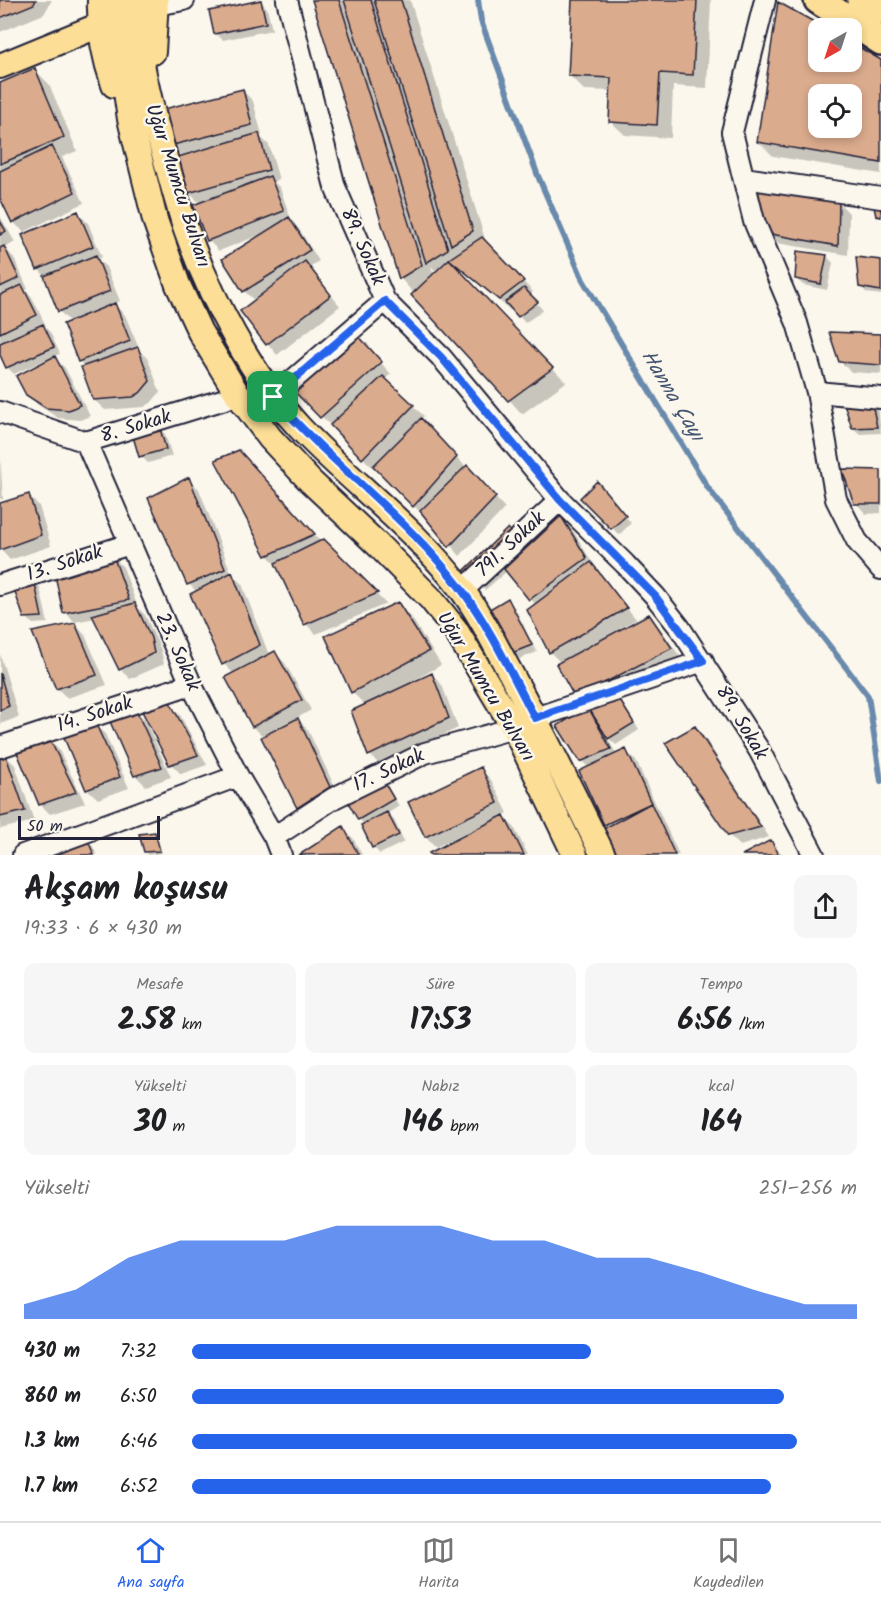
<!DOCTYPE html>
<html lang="tr">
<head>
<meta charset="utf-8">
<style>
	:root { --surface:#fff; --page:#f6f6f6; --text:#202124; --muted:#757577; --line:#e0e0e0; --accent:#2563eb }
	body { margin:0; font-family:Kalam,sans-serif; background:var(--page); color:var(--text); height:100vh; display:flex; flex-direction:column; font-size:22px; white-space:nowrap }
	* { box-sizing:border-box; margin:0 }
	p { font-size:20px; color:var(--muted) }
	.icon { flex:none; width:33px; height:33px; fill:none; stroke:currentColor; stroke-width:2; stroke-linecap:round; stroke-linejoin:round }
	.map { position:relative; height:855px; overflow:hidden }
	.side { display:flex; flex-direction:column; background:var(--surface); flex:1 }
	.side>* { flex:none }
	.needle { width:39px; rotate:219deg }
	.buttons { position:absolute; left:808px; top:18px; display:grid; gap:12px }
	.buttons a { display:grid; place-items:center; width:54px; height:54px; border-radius:12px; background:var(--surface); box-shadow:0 3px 9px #0003; font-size:30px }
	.scale { position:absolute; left:18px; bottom:15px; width:142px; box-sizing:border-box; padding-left:6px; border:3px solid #22223b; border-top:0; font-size:16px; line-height:21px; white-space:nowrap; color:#22223b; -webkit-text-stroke:4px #fbf7ec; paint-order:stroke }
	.pin { position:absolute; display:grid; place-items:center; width:51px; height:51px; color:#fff; margin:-26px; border-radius:12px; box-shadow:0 3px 9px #0006 }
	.round { display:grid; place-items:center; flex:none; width:63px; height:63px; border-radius:12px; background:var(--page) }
	.overview { display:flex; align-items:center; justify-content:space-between; height:102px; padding:0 24px }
	h1 { font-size:33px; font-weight:600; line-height:45px }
	.metrics { display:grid; grid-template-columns:repeat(3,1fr); gap:9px; height:102px; padding:6px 24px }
	.metrics div { display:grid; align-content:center; border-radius:12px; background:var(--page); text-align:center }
	.metrics b { font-size:30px; font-weight:600 }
	.metrics small { font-size:16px; font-weight:400 }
	.metrics p { font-size:16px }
	.chart { height:168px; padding:12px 24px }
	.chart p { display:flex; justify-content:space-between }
	.chart svg { width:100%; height:108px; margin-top:6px; fill:var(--accent); opacity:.7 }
	ul { padding:0 24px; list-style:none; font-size:20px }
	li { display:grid; grid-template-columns:96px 72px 1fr; align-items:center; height:45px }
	li i { height:15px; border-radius:8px; background:var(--accent) }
	.tab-bar { display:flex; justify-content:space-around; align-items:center; height:84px; border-top:2px solid var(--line); background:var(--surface); font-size:16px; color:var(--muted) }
	.tab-bar a { display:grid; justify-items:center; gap:3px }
	.tab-bar .on { color:var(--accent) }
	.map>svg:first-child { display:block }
</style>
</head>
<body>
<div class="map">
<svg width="881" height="855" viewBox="0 0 881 855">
	<rect width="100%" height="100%" fill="#fbf7ec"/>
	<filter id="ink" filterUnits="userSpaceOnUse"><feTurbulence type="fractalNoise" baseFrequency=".0167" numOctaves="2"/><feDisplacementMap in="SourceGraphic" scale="12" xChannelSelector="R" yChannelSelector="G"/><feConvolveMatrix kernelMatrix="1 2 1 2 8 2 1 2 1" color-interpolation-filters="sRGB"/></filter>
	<g filter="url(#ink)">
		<path fill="#0003" fill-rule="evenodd" d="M0,0H52L44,14L0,32Z
			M313,0H410L486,242L533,292L529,295L543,310L525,323L512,308L510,310L456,265L454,266L566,382L522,414L400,278ZM431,266L437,273L434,276Z
			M573,0H711L707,88L673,86L671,138L625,135L611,122L612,91L584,90L570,76Z
			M260,1L267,8L272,30L223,40L216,34Z
			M779,4L822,28H819V62H852V45L881,61V174L773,156L759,142ZM819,94H852V128H819Z
			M35,70L49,84L77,151L62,157L84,203L24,232L13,222L0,195V85Z
			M243,91L253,101L262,135L259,136L269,145L279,180L274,182L280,188L292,222L299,229L319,261L309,267L340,306L277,355L242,312L255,301L244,291L262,234L219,251L208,240L201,204L189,193L179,158L183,157L170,145Z
			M839,203L849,213L848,255L777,243L766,232Z
			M78,213L88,223L102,257L98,259L106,267L120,301L114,304L125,315L140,351L148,359L160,392L151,403L144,407L105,410L94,400L86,367L79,361L71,323L59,311L45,276L38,269Z
			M0,216L15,242L5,248L14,258L28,289L26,290L32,297L46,326L44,327L50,332L60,354L53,356L65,368L90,416L80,420L58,418L38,405L27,394L46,362L45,360L14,374L7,367L0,351Z
			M827,256L833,263L827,290L803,285L796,279Z
			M881,261V295L867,293L860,286Z
			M881,336V374L851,372L840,361Z
			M366,346L391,374L384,380L424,416L420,419L505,508L460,556L425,515L424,516L375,467L373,468L296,391Z
			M843,396L878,406L881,433L860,434L853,428Z
			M158,427L165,434L172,456L148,463L141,456Z
			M0,455L3,499H0Z
			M249,462L321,542L324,541L386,604L316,634L306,624L278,566L267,555Z
			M881,472V513L866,514L856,503Z
			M188,479L199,489L232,575L242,584L269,655L274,652L285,663L311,710L297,718L308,730L340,798L309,817L299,807L264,737L253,727L227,678L234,674L224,664L197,592L189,584Z
			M597,483L631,523L619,535L583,498Z
			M29,496L39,506L51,546L10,560L0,549V505Z
			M561,518L572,529L596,569L636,619L606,636L608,638L649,616L659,627L681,658L614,693L620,699L639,730L616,745L606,736L617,755L626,751L636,761L679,855H618L609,827L605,824L589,768L582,761L588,709L561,663L550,652L536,605L507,571L485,590L471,579L508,530L515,536L524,553Z
			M113,557L123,567L138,608L145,615L161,650L164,664L130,679L120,669L95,618L75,622L65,612Z
			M34,581L40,588L48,623L33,624L26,617Z
			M508,600L514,607L537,652L520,659L513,652Z
			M397,604L411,617L441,665L413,681L414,683L432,674L442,685L458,728L380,765L370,755L366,706L352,692Z
			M75,624L85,635L107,685L67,698L57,688Z
			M0,654L19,717L0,724Z
			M169,704L180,715L207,765L181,774L171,764Z
			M134,709L145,720L171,777L146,786L135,775Z
			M94,724L105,734L129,788L98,799L87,789Z
			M694,727L705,738L769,837L740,846L730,836Z
			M48,738L58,748L85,803L50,814L40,804Z
			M5,755L15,765L34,821L0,829V756Z
			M481,769L491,780L508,813L502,816L514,827L528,855H432L465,836L464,834L436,847L426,837Z
			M384,784L390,791L399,806L387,814L394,820L404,842L380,854L373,847L365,825L359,819Z
			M342,828L353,838L362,855H302Z
			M154,834L157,837L162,853L148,855L145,852Z
			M87,840L93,847L97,855H62Z
			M771,842L783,855H745Z"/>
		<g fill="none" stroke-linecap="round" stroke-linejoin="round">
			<path stroke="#698aac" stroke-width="6" d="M478,0L481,21L538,176L583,280L708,488L868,696L881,781"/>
		</g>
		<path fill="#dbab8d" stroke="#22223b" stroke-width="1.5" fill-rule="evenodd" d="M0,0H36L34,4L0,18Z
			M261,0L266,23L214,34L209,11Z
			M312,0H339L422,265L399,279Z
			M344,0H371L448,249L426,263Z
			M374,0H401L473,231L451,245Z
			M572,0H697L693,75L660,73L657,125L609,122L611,78L568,76Z
			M778,2L825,28H819V62H852V43L881,60V163L757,142ZM819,94H852V128H819Z
			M35,68L64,137L0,164V83Z
			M243,89L252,125L169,146L160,110Z
			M259,133L269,170L188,193L178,157Z
			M52,146L75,192L12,223L0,198V171Z
			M270,176L284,211L207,241L193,205Z
			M751,184L839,202L838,246L765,233Z
			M873,203L881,204V217L876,216Z
			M78,211L93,246L37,270L22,235Z
			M289,217L310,250L243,292L222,259Z
			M0,221L6,231L0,235Z
			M482,237L524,281L499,300L449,259Z
			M4,246L19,278L0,287V248Z
			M797,251L827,255L821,284L795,279Z
			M96,255L110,291L58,312L44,276Z
			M856,257L881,260V291L859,287Z
			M449,259L553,368L508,401L411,295Z
			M305,261L331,295L266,345L240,311Z
			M22,285L37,315L0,333V295Z
			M524,288L538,302L518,317L505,302Z
			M115,303L130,341L78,362L63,324Z
			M43,324L54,347L6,368L0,355V343Z
			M829,332L881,334V365L839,362Z
			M356,333L382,362L320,418L294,391Z
			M138,347L150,381L140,393L133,397L93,400L81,367Z
			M55,356L80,405L69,410L46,408L26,395L16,376Z
			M383,376L414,405L362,459L330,425Z
			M841,395L871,398L877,427L852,428Z
			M421,418L457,457L413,507L373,466Z
			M159,425L166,449L139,457L132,433Z
			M239,450L315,534L266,556L215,460Z
			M467,465L496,497L449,547L420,511Z
			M842,469L881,470V504H854Z
			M189,477L225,569L187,585L148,498Z
			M597,481L626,516L611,529L580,498Z
			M29,494L41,535L0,550V503Z
			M561,516L587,558L529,600L504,569Z
			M508,528L519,548L478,584L462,573Z
			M324,539L378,593L304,625L275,563Z
			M113,555L129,600L63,613L54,570Z
			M591,562L627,608L549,653L527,610Z
			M232,572L260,645L222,665L190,594Z
			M34,579L42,617L24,618L12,584Z
			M508,598L532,645L512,653L488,610Z
			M398,602L429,651L351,693L325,636Z
			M135,603L151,638L154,653L119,670L92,615Z
			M649,614L672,648L575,698L556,664Z
			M75,623L97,675L56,689L32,632Z
			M275,651L302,700L252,727L225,677Z
			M0,673L9,706L0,710Z
			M432,673L449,718L368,756L351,711Z
			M614,691L634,723L608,739L588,707Z
			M170,702L198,755L169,765L141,709Z
			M588,707L611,749L580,762L557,726Z
			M135,708L162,767L134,776L108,717Z
			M298,718L330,787L297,808L261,737Z
			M95,722L120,777L86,790L62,733Z
			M695,726L761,827L728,836L665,743Z
			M48,736L76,792L39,805L16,750Z
			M626,749L651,803L604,825L579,771Z
			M5,753L25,811L0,817V755Z
			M481,767L498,803L425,837L408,802Z
			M384,782L394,799L358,820L348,802Z
			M651,803L675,855H616L603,829Z
			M387,812L399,835L372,848L361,825Z
			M504,815L524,855H431L429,853Z
			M343,826L358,854L299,855Z
			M155,832L160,851L144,852L139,834Z
			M87,838L94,855H60L57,848Z
			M771,840L779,855H742Z"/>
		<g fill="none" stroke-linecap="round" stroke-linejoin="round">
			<g stroke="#22223b" stroke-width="24">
				<path id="minor" d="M287,0L335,187L385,301L441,357L560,500L625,564L655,596L680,628L759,750L814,855
					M765,0L732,132L754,221L797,323L817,392L836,499L857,541L881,569
					M156,5L184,0
					M744,178L881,198
					M817,392L881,398
					M273,397L385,301
					M0,412L86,442L238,395
					M86,442L191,684L238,776L274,837L281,855
					M0,585L130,544
					M462,591L560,500
					M535,718L703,661
					M0,747L191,684
					M274,837L334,798L425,753L514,728
					M23,855L238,776"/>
			</g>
			<g stroke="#22223b" stroke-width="28">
				<path id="major" d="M100,0C99,30 104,57 114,85
					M121,0V58L130,119L155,220L178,285L200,332L238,395L270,438L310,481L378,545L431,599L455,629L514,728L575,855
					M138,0C135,50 149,99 162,147C170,174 177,202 186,229C209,295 252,377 300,428C352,483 416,529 462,590C481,615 495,645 510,672C543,732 573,794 603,855
					M153,52L156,0
					M0,66L100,25"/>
			</g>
			<g stroke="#22223b" stroke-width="32">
				<path id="highway" d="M818,0L881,41
					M861,0L881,11"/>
			</g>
			<use href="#minor" stroke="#fbf7ec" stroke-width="20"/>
			<use href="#major" stroke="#fcde96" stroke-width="24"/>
			<use href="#highway" stroke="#fcde96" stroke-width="27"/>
		</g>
	</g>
	<g fill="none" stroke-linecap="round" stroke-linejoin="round" filter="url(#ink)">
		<g stroke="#fff" stroke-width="12">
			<path id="route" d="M385,301L441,357L560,500L655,596L703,661L535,718C512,675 491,629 462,590C408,518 332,465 273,397Z"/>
		</g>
		<use href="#route" stroke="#2563eb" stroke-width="8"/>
	</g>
	<g text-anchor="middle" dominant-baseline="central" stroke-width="5" stroke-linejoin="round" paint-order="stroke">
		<g font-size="20" fill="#22223b" stroke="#fbf7ec">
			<text transform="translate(177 186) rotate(72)">Uğur Mumcu Bulvarı</text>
			<text transform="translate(362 247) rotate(66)">89. Sokak</text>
			<text transform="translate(136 427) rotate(-17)">8. Sokak</text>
			<text transform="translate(511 545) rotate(-43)">791. Sokak</text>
			<text transform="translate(65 564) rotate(-18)">13. Sokak</text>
			<text transform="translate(177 652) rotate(66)">23. Sokak</text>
			<text transform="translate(485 687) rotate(59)">Uğur Mumcu Bulvarı</text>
			<text transform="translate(95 715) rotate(-18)">14. Sokak</text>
			<text transform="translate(741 723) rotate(59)">89. Sokak</text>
			<text transform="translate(389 771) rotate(-25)">17. Sokak</text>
		</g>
		<g font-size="21" font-style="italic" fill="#455673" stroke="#fbf7ec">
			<text transform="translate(672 396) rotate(59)">Hanna Çayı</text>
		</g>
	</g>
</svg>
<div class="buttons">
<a><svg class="needle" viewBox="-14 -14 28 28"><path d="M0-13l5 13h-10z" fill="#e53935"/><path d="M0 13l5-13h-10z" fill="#757577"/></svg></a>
<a><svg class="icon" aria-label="locate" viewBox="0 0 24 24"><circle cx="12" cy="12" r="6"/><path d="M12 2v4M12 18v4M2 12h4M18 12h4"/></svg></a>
</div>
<div class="scale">50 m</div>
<div class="pin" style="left:273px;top:397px;background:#1e9e55"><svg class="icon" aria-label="arrive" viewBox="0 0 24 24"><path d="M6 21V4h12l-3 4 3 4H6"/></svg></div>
</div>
<section class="side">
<div class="overview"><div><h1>Akşam koşusu</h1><p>19:33 · 6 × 430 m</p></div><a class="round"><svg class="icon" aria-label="share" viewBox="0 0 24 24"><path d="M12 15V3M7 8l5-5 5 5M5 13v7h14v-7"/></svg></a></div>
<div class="metrics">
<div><p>Mesafe</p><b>2.58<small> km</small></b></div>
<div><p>Süre</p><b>17:53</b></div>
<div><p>Tempo</p><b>6:56<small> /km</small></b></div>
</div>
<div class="metrics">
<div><p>Yükselti</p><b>30<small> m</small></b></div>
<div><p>Nabız</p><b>146<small> bpm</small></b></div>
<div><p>kcal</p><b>164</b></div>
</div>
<div class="chart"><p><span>Yükselti</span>251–256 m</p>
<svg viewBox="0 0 160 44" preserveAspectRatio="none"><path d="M0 44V38L10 32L20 19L30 12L40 12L50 12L60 6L70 6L80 6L90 12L100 12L110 19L120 19L130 25L140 32L150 38L160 38V44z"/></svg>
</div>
<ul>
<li><b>430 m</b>7:32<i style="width:60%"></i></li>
<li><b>860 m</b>6:50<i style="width:89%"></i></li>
<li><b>1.3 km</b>6:46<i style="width:91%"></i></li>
<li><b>1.7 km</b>6:52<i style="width:87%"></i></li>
</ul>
</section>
<nav class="tab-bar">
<a class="on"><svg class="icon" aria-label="home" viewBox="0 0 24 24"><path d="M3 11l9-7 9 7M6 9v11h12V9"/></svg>Ana sayfa</a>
<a><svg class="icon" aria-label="map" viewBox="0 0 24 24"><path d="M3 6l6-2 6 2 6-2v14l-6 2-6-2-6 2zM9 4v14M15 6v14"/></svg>Harita</a>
<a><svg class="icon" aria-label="saved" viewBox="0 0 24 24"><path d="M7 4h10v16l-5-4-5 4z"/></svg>Kaydedilen</a>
</nav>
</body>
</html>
